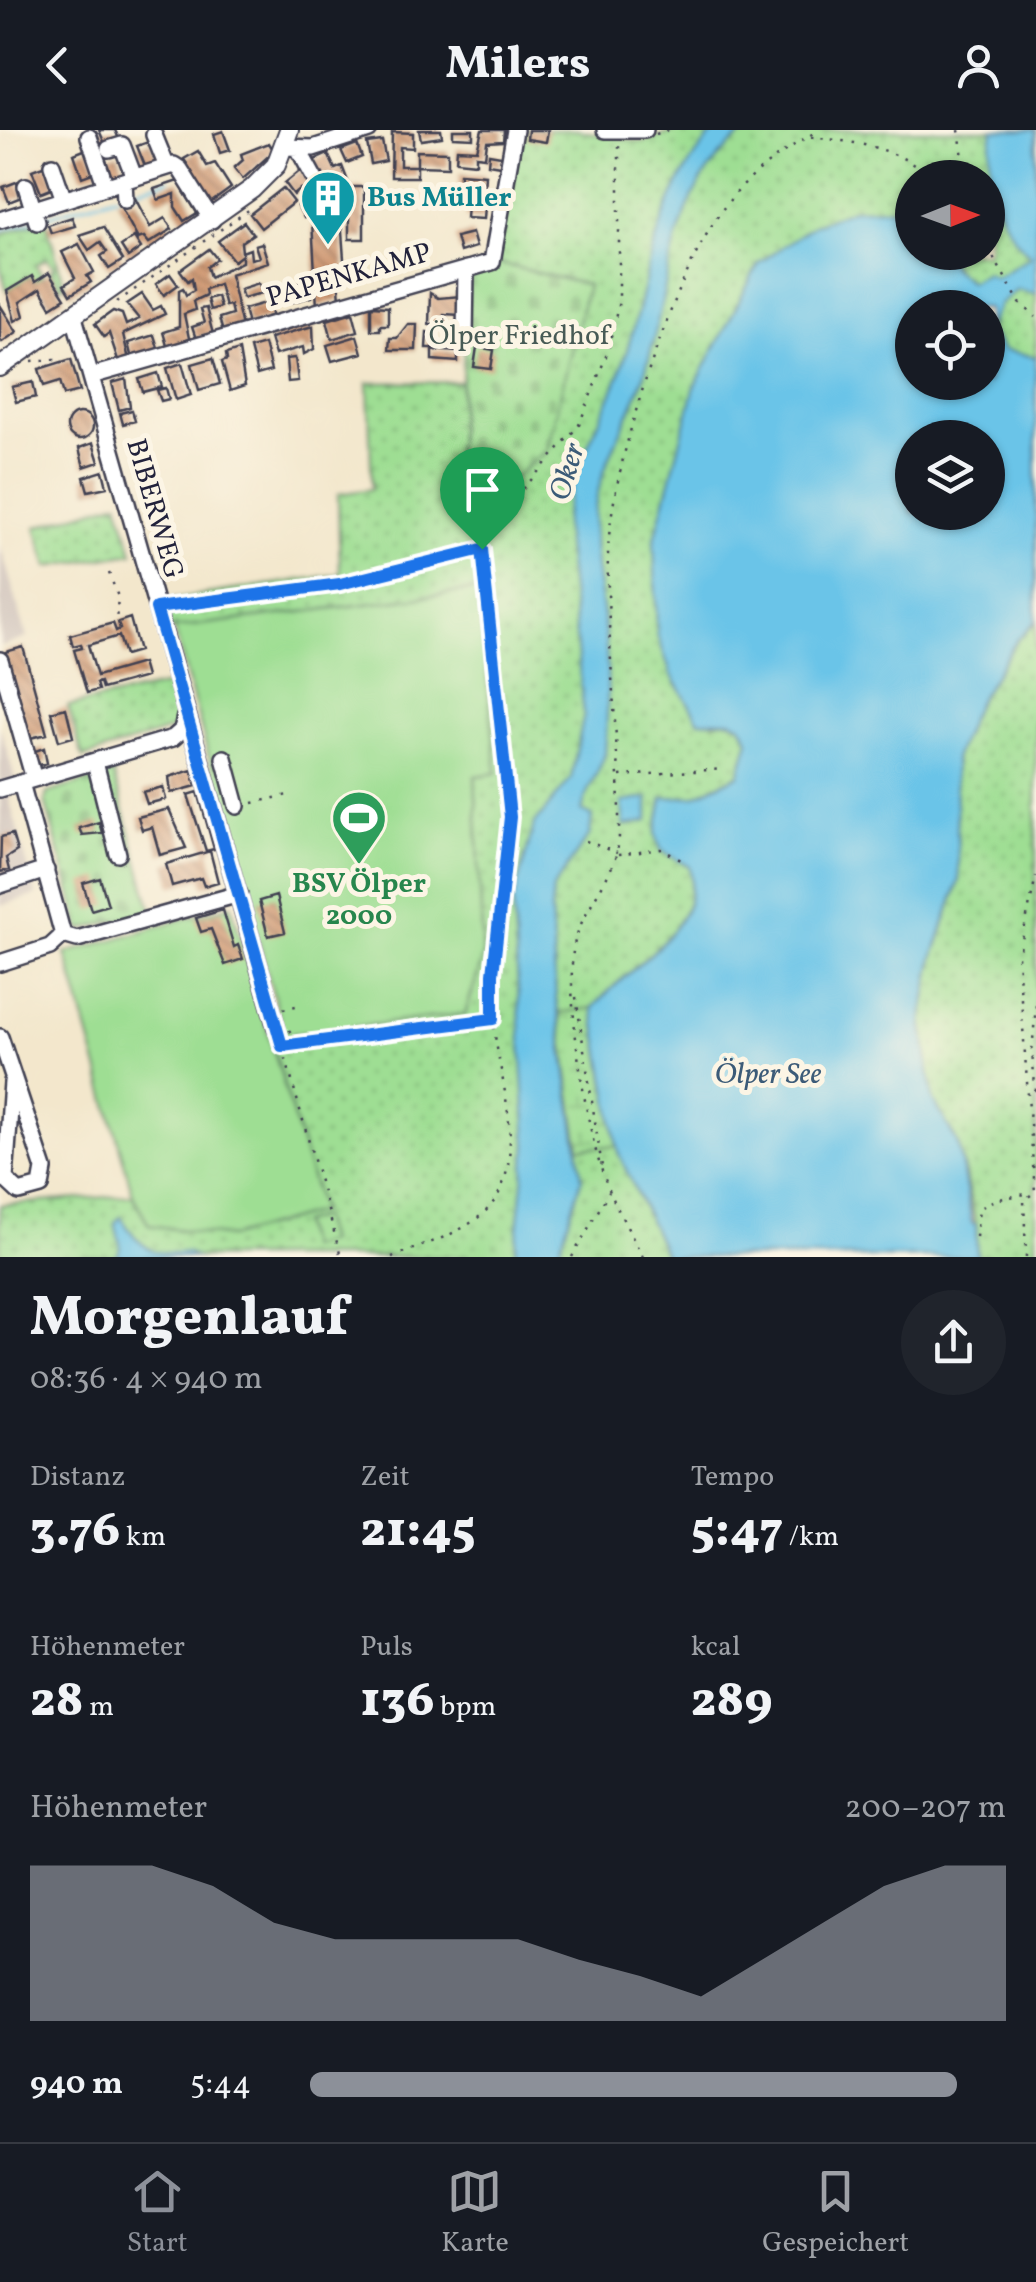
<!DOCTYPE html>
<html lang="de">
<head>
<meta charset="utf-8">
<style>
	:root { --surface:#171b24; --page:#20242c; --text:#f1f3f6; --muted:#9ea1a6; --line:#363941; --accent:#8c9099 }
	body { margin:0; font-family:Vollkorn,serif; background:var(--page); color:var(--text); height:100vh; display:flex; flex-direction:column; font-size:38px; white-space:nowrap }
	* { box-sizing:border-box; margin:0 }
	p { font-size:32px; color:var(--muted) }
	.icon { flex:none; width:55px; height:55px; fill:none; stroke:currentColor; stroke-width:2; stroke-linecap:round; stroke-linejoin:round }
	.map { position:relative; height:1127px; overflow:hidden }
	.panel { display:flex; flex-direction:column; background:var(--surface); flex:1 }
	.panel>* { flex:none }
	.needle { width:65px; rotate:89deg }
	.controls { position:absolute; left:895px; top:30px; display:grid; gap:20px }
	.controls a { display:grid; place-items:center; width:110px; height:110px; border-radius:50%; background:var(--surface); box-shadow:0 2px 8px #0004; font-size:50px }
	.pin { position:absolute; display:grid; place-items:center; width:85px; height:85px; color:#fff; margin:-102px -42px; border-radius:50% 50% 50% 0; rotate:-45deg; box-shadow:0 0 10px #0007 }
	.pin .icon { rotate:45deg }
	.round { display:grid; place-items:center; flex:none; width:105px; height:105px; border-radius:52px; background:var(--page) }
	.head { display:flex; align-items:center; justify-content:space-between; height:170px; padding:0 30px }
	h1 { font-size:55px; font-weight:800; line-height:75px }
	.figures { display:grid; grid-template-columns:repeat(3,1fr); gap:15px; height:170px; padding:10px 30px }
	.figures div { display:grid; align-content:center }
	.figures b { font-size:50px; font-weight:800 }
	.figures small { font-size:28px; font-weight:400 }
	.figures p { font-size:28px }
	.chart { height:280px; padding:20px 30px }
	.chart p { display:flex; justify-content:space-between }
	.chart svg { width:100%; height:180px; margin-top:10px; fill:var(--accent); opacity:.7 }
	ul { padding:0 30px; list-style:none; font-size:32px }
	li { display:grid; grid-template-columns:160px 120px 1fr; align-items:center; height:75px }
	li i { height:25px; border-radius:12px; background:var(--accent) }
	header { display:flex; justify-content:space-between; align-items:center; height:130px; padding:0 30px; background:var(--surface); font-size:45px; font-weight:800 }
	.menu { display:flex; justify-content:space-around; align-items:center; height:140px; border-top:2px solid var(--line); background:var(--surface); font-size:28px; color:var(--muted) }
	.menu a { display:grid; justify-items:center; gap:5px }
	.menu .current { color:var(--accent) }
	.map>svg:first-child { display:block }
</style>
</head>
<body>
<header><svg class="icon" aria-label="back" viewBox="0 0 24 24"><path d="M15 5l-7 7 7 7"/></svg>Milers<svg class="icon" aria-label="person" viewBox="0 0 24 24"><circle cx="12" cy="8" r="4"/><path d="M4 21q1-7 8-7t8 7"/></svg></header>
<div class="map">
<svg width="1036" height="1127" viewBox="0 0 1036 1127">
	<defs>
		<pattern id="green-dots" width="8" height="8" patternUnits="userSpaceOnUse" patternTransform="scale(2.5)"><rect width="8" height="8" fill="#9ede93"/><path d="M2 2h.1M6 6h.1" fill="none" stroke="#88be80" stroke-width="1.8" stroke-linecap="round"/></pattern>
		<pattern id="wetland-marsh" width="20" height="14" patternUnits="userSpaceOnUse" patternTransform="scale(2.5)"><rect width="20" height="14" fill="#9ede93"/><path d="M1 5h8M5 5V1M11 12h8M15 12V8" fill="none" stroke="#88be80"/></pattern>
		<pattern id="cemetery-stones" width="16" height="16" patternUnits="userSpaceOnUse" patternTransform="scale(2.5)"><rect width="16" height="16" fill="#9ede93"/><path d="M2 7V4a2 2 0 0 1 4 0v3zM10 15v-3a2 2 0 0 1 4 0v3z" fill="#88be80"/></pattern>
		<pattern id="building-back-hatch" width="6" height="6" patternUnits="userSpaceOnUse" patternTransform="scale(2.5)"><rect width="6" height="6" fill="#cf9973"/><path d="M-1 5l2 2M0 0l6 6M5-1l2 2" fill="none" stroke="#a87c60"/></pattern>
	</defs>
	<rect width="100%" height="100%" fill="#fcf5e5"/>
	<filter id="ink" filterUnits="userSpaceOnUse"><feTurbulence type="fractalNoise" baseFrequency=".01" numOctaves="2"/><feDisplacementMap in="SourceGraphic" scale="20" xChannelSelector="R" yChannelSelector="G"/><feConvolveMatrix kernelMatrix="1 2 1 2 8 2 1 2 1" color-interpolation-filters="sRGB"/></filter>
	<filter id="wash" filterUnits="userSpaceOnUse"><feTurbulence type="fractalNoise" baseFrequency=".0048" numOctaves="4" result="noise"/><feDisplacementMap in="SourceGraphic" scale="40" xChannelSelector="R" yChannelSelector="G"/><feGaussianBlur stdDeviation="2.25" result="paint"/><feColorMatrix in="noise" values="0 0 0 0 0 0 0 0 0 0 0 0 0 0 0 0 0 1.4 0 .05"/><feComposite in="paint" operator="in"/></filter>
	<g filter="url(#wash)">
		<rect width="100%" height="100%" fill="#f3e7cc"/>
		<path fill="#cec1ba" d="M0,414L27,508L0,517Z
			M0,596L15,649L9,669L36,765L0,776Z"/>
		<path fill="url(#green-dots)" stroke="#608067" stroke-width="2.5" d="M516,0H576L643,12L678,0H1036V227L1003,220L988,199L1000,174L985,143L970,152L953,138L946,123L988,122V48H912V88L896,78L713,592L730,590L741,595L749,610L739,645L695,666L663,669L656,705L661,720L690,737C702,802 629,834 593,878L618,1022L666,1127H0V1075L133,1065L149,1095L231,1107L321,1081L270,906L465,884L483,828L475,646L496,643L478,461L168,500L160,471L340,444L338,364L372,359L368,253L461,252L454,360L587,155L493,132Z
			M46,90L64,155L61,158L50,141L54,138L47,128L36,135L43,147L35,152L31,146L7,161L0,136V104Z
			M118,372L133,423L48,437L36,397Z
			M1036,491V1127H977L976,1095L958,1014L933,970L922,890L933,828L959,750L954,629L976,574L1017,510Z
			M169,555L178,588L173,599L83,628L68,576Z"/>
		<path fill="url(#wetland-marsh)" stroke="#608067" stroke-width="2.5" d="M593,878L617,1016L579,1018L559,883Z"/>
		<path fill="url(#cemetery-stones)" stroke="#608067" stroke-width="2.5" d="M493,132L587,155L547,320L494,365L454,360L470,138Z
			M113,643L152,781L81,800L45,671L47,663Z"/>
		<path fill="#9ede93" stroke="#608067" stroke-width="2.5" d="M478,460L497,643L475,646L483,828L465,884L284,905L174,498Z
			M231,775L321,1081L231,1107L149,1095L133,1065L66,823Z
			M321,1087L328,1112L308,1118L301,1093Z"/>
		<path fill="#6bc4e8" stroke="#467392" stroke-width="2.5" fill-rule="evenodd" d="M716,0H749C666,58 672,158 644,245C629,293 597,337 594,388C592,425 600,459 604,495C609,537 608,582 605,624C598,646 586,657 582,681L592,686L590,704L553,758L551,779L556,868L582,1048L557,1127H515L527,1015L513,770L534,695L571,648L584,584L564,395C571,335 599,300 619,245C651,157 648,74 716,0Z
			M993,0H1036V164L1017,159L1000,174L988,199L1003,220L1036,227V491L1017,510L976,574L954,629L959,750L933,828L922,890L933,969L958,1014L972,1093L976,1094L977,1127H666L618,1022L593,878C629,834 703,801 690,737L661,720L656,704L663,668L695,666L739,645L749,610L741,595L730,590L699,591L671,544L657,504L654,412L695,256L759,133L813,95L852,79L896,78L912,88V122L946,123L953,138L970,152L986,142L995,147L1031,126C997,95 984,47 993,0ZM912,178H988V252H912ZM912,308H988V382H912Z
			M648,668V691L624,696L622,672Z
			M121,1087C139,1116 151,1127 186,1122L195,1127H116L121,1118L115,1092Z"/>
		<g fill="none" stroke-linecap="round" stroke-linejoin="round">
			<path stroke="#6bc4e8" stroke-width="2.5" d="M131,61L169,50
				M45,87L118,65
				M0,100L32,91"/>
		</g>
		<g id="blocks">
			<path fill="url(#building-back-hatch)" d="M99,0H115L119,9L105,14Z
				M419,0H441L442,7L421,10Z
				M453,0H473V8L453,7Z
				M482,0H504L503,11L487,12L485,27L476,26V33L456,31L457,19L477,20Z
				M528,0H548L546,12L527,9Z
				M223,1L230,20L220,23L214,4Z
				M392,2L413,3V18L400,17V36H417V21L448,22V37L417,36V47H391Z
				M151,11L159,31L145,36L137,16Z
				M382,11L386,31L371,34L367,13Z
				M269,13L274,21L243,49L234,38L243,30L241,24Z
				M357,14L362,27L347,33L341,20Z
				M89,18L98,41L82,47L74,24Z
				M198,21L207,36L215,33L231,58L209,74L184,29Z
				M118,23L125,42L110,48L102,29Z
				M328,24L335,39L342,36L349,54L330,62L323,44L316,47L310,32Z
				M489,24L501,26L500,36L488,34Z
				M48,34L56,57L41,63L32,40Z
				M301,40L321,66L311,73V84L304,88L298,76L305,66L301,59L294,65L285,53Z
				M460,43L485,45L484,62L459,61Z
				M19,51L24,66L9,72L3,57Z
				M178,51L197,83L184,91L175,77V64L158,70L154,59Z
				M349,57H364V109H349Z
				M283,58L294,72L261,98L250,84Z
				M124,67L127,73L135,68L150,97L165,88L172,99L149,113L144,107L138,109L117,70Z
				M467,74L485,75L484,89L466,88Z
				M72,87L75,96L51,103L48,95Z
				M341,88L345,143L338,144L340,170L317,177L312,91Z
				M244,92L253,104L241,112L242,122L250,119L251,129L259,127L255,115L262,113L268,132L230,144L242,197L223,202L219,188L232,184L230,175L225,176L219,154L205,159L206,165L193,171L195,180L184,184L190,213L168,219L163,202L179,197V160L183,158L186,165L194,160L192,148L188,151L180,140L209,119L217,129L207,137L210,147L242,132V125L234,131L218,111Z
				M103,97L123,130L109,139L101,126L107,122L100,112L89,120L79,105Z
				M472,103L476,117L460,122L456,107Z
				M134,107L141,118L128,127L121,116Z
				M79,114L94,142L87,146L91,152L70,165L64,155L75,148L62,122Z
				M49,143L65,168L51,177L40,159L20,172L24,186L15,191L7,161L32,146L35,152Z
				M170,144L178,155L164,165L156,154Z
				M306,150L311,167L293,172L288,155Z
				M259,153L262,163L243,168L240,159Z
				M430,163L438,168L461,166L460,185L444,184V194H429Z
				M142,164L153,180L161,176L165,184L123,204L129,230L119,233L109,203L104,207L95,194L113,181L122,184L126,195L139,189L127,174Z
				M217,166L220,177L210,180L207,169Z
				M269,172L273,187L248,194L244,179Z
				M0,175L17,202L2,212L0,209Z
				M371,176L388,177V195H380V200H371Z
				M206,178L213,204L196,209L192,197L204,193L200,179Z
				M353,182L358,201L332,209L327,190Z
				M408,194H417L416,220H389L390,208H397Z
				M313,196L314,219L304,224L303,217L275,225L270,208Z
				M427,202L434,203L433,218H426Z
				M154,205L159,221L132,229L128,213Z
				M357,206L362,223L332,231L327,215Z
				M264,214L271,241L257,245L250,218Z
				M477,217L494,220L491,239L474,237Z
				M239,220L245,256L230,261L222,232L227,230L226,224Z
				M432,220L458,222V232L432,230Z
				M213,228L220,254L199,260L192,234Z
				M295,228L298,251L288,252L286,229Z
				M71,229L80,261L64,265L60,251L44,256L39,239Z
				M182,233L191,265L176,270L167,238Z
				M158,243L162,257L143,262L139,249Z
				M126,249L130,277L119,280L112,253Z
				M33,252L36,267L16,272L12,257Z
				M166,258L169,269L161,271L157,260Z
				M132,280L135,291L123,294L120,283Z
				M67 296a13 13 0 1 1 26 0a13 13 0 1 1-26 0Z
				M93,313L99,332L84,337L79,318Z
				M103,341L107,357L88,361L84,347Z
				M130,488L139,521L125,525L119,506L88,515L97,546L142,533L146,547L102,559L100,552L96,553L98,560L87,563L74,520L82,518L81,514L73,516L70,505L113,493L116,501L120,499L118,492Z
				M23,517L47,604L26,609L2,523Z
				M66,578L73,607L59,611L51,582Z
				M44,618L47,633L39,635L35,621Z
				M192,640L196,656L171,663L169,647Z
				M163,657L166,669L147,674L143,662Z
				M198,662L214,719L206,721L188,665Z
				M169,679L186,718L160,725L152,697L142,700L138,687Z
				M99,692L102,703L82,705L79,698Z
				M12,704L17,721L6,728L9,740L0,742L1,707Z
				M210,721L218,752L204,756L201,748L172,756L166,734Z
				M100,748L108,775L91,780L83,753Z
				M276,766L285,802L268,806L259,771Z
				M223,780L234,817L238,815L243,829L225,835L211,799L201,802L196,788Z"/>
		</g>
	</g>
	<g filter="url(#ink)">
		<use href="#blocks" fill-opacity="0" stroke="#414051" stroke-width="2.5"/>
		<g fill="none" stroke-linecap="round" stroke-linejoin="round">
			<g stroke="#414051" stroke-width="20">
				<path id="minor" d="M605,0H645
					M154,5L167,37
					M89,7L106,57
					M286,17L313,18L369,0
					M109,19L122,15L134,47
					M299,20L323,64L327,89
					M52,35L64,70
					M124,51L125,70
					M26,56L37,92
					M0,90L174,35L180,39L212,90
					M74,187L276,897
					M465,209L466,139
					M91,246L492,132L515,0
					M0,530L34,649
					M224,628L237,676
					M95,632L118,724
					M21,653L63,805
					M0,659L173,608L182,600L185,586
					M0,755L46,740
					M63,805L77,809L239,764
					M0,833L50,817L63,805
					M0,907L44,1039L41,1056L19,1062L5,1049L12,952"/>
			</g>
			<g stroke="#414051" stroke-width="22">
				<path id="major" d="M0,237L252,59L276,35L289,0"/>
			</g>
			<path stroke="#414051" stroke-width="2.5" stroke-dasharray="2.5 8" stroke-linecap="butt" d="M959,0L966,48
				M656,4L670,0
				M811,7C852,12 899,16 929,48
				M988,118L1020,173L1036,187
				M117,172L250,79
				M32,231L55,229L57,234
				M109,443L118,467L116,491
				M172,476L339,454L482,419
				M620,646L724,639
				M253,673L292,664
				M586,711L617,723
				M618,725L662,719L681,730
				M576,867L602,1037
				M1036,875L1032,922L1036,966
				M283,879L296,876
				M289,900L299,914
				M280,908L341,1127
				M282,917L492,889
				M976,1107L979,1079L994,1070L1031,1063
				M392,1127C427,1113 483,1099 500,1061C524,1010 497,941 493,888C488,819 510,752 510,684C510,596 493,506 482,419L504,381L579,295L608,221L619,171V14
				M572,1127L609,1062
				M643,1127C628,1099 611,1069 601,1038C585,991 567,871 573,821C579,777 619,748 619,704C620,611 606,517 608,424C609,341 674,142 725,76C749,45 785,19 819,0
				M1026,1127L1024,1070L1035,1062L1018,828L1036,746"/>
			<use href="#minor" stroke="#fff" stroke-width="15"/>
			<use href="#major" stroke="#fff" stroke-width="18"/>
		</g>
	</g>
	<g fill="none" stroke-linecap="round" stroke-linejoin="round" filter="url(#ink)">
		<g stroke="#fff" stroke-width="20">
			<path id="route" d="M482,419L510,687L493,844V889L282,916L156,478L340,454Z"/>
		</g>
		<use href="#route" stroke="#1a73e8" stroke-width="12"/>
	</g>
	<defs>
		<g id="building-pin" transform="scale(2.875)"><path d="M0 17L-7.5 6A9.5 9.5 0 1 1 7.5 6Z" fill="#0f9aa8" stroke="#fcf5e5"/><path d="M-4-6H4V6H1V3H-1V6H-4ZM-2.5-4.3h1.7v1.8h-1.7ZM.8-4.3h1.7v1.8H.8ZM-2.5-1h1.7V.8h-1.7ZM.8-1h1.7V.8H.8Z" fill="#fff"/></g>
		<g id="stadium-pin" transform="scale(2.875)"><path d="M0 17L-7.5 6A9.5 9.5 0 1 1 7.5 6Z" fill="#2e9e5b" stroke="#fcf5e5"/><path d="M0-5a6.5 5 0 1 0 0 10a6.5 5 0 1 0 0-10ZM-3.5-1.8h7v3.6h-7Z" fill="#fff"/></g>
	</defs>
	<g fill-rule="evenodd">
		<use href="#building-pin" x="328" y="68"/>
		<use href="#stadium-pin" x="359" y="688"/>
	</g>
	<g text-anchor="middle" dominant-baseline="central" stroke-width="10" stroke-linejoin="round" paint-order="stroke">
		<g font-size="28" font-weight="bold" fill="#0d838f" stroke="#fcf5e5" text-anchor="start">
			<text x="367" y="68">Bus Müller</text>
		</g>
		<g font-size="28" fill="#22223b" stroke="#fcf5e5">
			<text transform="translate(349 146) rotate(-16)">PAPENKAMP</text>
			<text transform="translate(154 379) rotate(74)">BIBERWEG</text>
		</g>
		<g font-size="28" fill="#475a55" stroke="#fcf5e5">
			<text x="519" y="206">Ölper Friedhof</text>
		</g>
		<g font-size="28" font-weight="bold" fill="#27864d" stroke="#fcf5e5">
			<text x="359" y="754">BSV Ölper<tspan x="359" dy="32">2000</tspan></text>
		</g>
		<g font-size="30" font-style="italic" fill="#3c5b78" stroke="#fcf5e5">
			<text transform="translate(568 342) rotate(-73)">Oker</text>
			<text x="768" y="945">Ölper See</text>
		</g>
	</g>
</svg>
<div class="controls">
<a><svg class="needle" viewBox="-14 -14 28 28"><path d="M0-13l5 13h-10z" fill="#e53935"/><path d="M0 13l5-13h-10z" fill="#9ea1a6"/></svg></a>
<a><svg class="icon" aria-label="locate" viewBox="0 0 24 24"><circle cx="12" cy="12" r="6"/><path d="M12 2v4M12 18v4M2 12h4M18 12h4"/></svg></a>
<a><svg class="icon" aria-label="layers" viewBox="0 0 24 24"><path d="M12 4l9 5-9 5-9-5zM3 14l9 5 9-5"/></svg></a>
</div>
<div class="pin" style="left:482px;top:419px;background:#1e9e55"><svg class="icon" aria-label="arrive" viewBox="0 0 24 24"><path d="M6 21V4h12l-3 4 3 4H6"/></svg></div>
</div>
<section class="panel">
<div class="head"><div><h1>Morgenlauf</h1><p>08:36 · 4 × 940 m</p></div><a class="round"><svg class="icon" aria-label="share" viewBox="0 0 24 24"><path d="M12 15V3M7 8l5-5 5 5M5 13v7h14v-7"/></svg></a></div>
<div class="figures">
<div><p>Distanz</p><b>3.76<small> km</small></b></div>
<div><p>Zeit</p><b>21:45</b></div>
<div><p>Tempo</p><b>5:47<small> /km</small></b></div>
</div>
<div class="figures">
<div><p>Höhenmeter</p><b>28<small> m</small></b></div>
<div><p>Puls</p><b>136<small> bpm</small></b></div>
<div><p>kcal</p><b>289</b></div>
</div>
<div class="chart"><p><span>Höhenmeter</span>200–207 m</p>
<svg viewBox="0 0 160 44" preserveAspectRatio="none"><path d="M0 44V6L10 6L20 6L30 11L40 20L50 24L60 24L70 24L80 24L90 29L100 33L110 38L120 29L130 20L140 11L150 6L160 6V44z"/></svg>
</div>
<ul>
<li><b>940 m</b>5:44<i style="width:93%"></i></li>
</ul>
</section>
<nav class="menu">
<a class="current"><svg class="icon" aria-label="home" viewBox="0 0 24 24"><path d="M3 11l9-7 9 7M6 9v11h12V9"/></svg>Start</a>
<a><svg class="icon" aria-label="map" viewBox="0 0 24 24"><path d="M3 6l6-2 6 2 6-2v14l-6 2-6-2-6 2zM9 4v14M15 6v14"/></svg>Karte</a>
<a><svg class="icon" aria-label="saved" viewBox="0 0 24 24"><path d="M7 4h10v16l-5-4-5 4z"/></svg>Gespeichert</a>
</nav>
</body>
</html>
